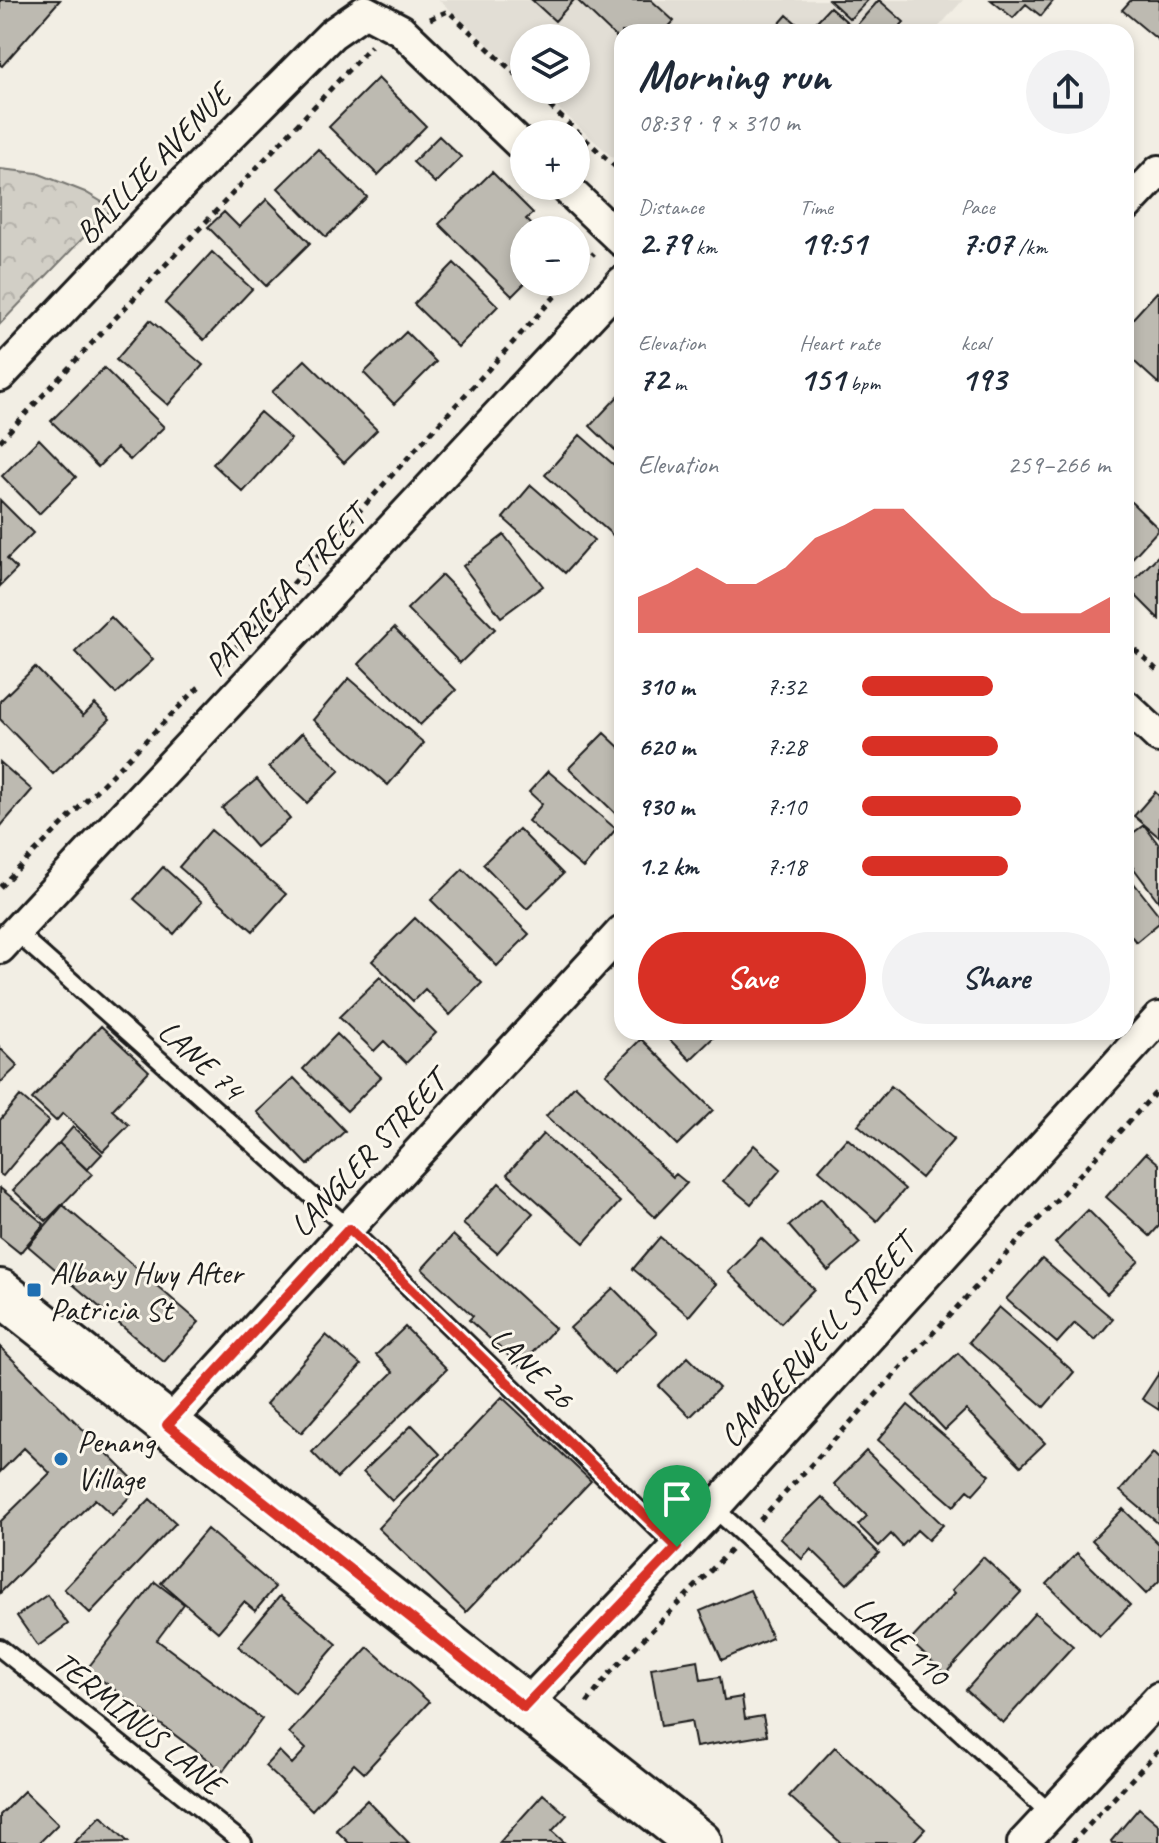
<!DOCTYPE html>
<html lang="en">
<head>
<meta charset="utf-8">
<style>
	:root { --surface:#fff; --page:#f2f2f3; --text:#1f2937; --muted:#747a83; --accent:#d93025 }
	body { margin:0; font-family:Caveat,sans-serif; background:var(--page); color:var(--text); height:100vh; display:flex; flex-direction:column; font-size:30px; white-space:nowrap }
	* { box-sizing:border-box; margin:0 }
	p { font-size:26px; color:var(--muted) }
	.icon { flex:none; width:44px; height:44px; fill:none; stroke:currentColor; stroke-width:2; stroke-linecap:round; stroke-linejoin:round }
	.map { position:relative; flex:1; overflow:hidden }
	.side { position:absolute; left:614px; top:24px; width:520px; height:1016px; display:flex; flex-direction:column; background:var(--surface); border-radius:24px; box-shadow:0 4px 12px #0003 }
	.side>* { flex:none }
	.tools { position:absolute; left:510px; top:24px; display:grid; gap:16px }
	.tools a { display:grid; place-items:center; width:80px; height:80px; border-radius:50%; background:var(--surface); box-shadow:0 4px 12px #0003; font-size:40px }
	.pin { position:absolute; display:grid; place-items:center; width:68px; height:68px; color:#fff; margin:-82px -34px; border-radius:50% 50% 50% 0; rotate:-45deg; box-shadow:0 0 8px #0007 }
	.pin .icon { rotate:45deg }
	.round { display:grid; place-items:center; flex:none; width:84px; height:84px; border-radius:42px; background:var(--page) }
	.summary { display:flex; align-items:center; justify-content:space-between; height:136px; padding:0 24px }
	h1 { font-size:44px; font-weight:600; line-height:60px }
	.stats { display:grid; grid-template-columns:repeat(3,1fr); gap:12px; height:136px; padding:8px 24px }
	.stats div { display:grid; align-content:center }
	.stats b { font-size:34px; font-weight:600 }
	.stats small { font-size:22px; font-weight:400 }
	.stats p { font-size:22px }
	.chart { height:224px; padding:16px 24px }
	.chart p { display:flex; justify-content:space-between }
	.chart svg { width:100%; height:144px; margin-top:8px; fill:var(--accent); opacity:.7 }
	.action { display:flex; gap:16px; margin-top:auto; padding:16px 24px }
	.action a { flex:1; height:92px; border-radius:48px; background:var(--accent); color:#fff; font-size:32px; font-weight:600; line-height:92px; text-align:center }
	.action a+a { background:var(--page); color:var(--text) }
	ul { padding:0 24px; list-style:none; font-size:26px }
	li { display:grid; grid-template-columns:128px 96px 1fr; align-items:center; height:60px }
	li i { height:20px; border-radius:10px; background:var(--accent) }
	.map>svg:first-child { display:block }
</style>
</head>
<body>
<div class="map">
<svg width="1159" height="1843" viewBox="0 0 1159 1843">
	<defs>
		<pattern id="park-crowns" width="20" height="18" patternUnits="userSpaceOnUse" patternTransform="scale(2)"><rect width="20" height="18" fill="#d2cfc6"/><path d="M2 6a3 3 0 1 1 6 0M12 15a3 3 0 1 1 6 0" fill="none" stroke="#b4b1aa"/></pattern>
	</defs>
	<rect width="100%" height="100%" fill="#f2eee4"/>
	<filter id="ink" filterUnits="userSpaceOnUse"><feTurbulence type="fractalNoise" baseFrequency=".0125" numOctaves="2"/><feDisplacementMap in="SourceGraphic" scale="16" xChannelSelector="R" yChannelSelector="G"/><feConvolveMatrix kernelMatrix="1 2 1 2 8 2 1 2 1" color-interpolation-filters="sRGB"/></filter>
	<g filter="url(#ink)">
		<path fill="#e2ded5" d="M439,0H963L934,32H622V166L538,90H576V38H524V77Z"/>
		<path fill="url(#park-crowns)" stroke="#777671" stroke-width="2" d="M0,169L37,173L85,192L112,208L0,324Z"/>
		<path fill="#bdbab1" stroke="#1c1c1c" stroke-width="2" d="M0,0H60L2,66L0,65Z
			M532,0H574L555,21Z
			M577,0H651L674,21L664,32H622V43Z
			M829,0H868L850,19Z
			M879,0L904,22L895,32H830L817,21L830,7L854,28Z
			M991,0H1054L1041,16L1026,4L1013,18Z
			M1131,0H1159L1158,40L1122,10Z
			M787,15L806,32H772Z
			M378,78L426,126L378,175L329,127Z
			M439,136L461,157L435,183L413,162Z
			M318,149L367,197L326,237L278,188Z
			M492,172L533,213L526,219L537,230H524V282H526L512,296L439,224Z
			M267,199L310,243L266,286L208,227L224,212L239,227Z
			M212,252L252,289L204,340L165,303Z
			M454,263L498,306L458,347L414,304Z
			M1157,292L1159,294V384L1126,354V326Z
			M150,320L203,365L168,405L116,360Z
			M406,332L436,362L394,404L364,373Z
			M305,360L377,430L344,463L272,392Z
			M104,368L164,427L130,460L117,448L98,467L51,421Z
			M622,392V457L590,426Z
			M260,412L291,439L243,492L213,464Z
			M580,435L622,472V531L616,538L545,475Z
			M39,439L76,477L39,514L2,476Z
			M531,485L594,540L565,573L503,518Z
			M1126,497L1159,529L1126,565Z
			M0,500L33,533L7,559L17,569L0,586Z
			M504,535L543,586L501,617L463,566Z
			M1159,555V619L1127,587Z
			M442,575L495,629L460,663L407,609Z
			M111,617L153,660L116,694L75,652Z
			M394,628L456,690L420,725L359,664Z
			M35,667L83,716L95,704L110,719L53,774L0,719V701Z
			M349,678L424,743L388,785L313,720Z
			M302,733L340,770L307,803L269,767Z
			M604,733L622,750V820L569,768Z
			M0,762L32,790L0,827Z
			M548,771L616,829L583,868L528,821L542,804L529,792Z
			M257,779L290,819L256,847L222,808Z
			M1155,792L1159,796V837L1134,816Z
			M1144,825L1159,845V902L1126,858V838Z
			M519,829L563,874L527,909L483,864Z
			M211,830L286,894L253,931L179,867Z
			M163,867L202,902L174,934L134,899Z
			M463,869L529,934L497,966L431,900Z
			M1126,873L1159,915V923L1136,942L1126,930Z
			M415,918L482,983L450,1015L425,989L413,1001L372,961Z
			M380,977L436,1033L406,1063L384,1041L374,1051L339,1017Z
			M101,1026L149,1071L112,1110L129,1125L103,1151L63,1113L56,1121L32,1099Z
			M662,1032H719L690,1060Z
			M337,1034L381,1077L347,1111L303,1069Z
			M641,1039L713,1110L677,1145L606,1074Z
			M0,1048L18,1066L0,1083Z
			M294,1078L345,1131L308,1165L257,1112Z
			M575,1085L673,1177L676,1174L687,1183L655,1217L546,1116Z
			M891,1086L954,1139L921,1178L858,1125Z
			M20,1096L49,1121L3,1176L0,1174V1120Z
			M73,1127L102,1154L87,1170L59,1143Z
			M543,1134L620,1202L584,1243L507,1174Z
			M847,1138L905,1189L877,1221L819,1170Z
			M59,1143L92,1174L46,1221L13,1190Z
			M754,1145L781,1169L751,1204L723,1181Z
			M1146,1153L1159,1164V1226L1150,1236L1106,1197Z
			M499,1183L533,1213L497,1253L463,1224Z
			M0,1188L44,1224L20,1253L0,1237Z
			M821,1198L860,1243L828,1271L789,1226Z
			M63,1205L199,1322L164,1362L28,1246Z
			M1088,1210L1139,1261L1107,1294L1055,1243Z
			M453,1235L555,1328L520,1366L469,1320L473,1316L422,1269Z
			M660,1237L716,1284L689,1316L633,1269Z
			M761,1238L814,1289L781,1323L728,1272Z
			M1042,1259L1113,1319L1095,1340L1075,1323L1057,1343L1006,1299Z
			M613,1288L657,1333L614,1374L570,1328Z
			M999,1307L1074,1372L1044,1407L969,1342Z
			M405,1327L447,1369L337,1478L312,1452L393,1372L376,1355Z
			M326,1335L361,1365L301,1433L266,1404Z
			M0,1347L140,1486L112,1515L95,1499L0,1593V1522L50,1473L24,1448L0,1472Z
			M958,1353L1045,1443L1021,1466L966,1410L945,1430L913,1396Z
			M688,1357L719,1388L690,1417L659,1386Z
			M1159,1373V1410L1142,1399Z
			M502,1397L591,1481L466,1612L378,1528Z
			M908,1405L990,1475L973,1494L968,1490L954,1506L878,1440Z
			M412,1425L440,1454L392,1501L363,1472Z
			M866,1451L943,1525L928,1540L917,1530L902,1546L891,1534L879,1546L858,1525L867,1516L834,1484Z
			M1153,1453L1159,1459V1524L1120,1491Z
			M822,1497L879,1553L847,1584L811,1549L802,1559L780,1538Z
			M150,1499L176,1523L90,1613L64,1589Z
			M1123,1509L1159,1544V1581L1146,1594L1092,1540Z
			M207,1529L275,1587L255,1611L244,1602L218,1632L161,1583Z
			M1077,1553L1130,1605L1100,1636L1047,1584Z
			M983,1557L1021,1592L945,1674L910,1641L955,1593L952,1590Z
			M155,1582L184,1604L157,1640L262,1719L223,1771L87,1669Z
			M750,1590L772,1638L722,1660L700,1611Z
			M47,1595L68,1624L38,1646L17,1616Z
			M280,1596L337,1644L295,1693L238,1646Z
			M1035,1613L1073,1646L1003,1723L966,1690Z
			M368,1647L429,1702L364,1773L354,1764L312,1810L265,1766L279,1751L292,1764L306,1749L289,1733Z
			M698,1660L701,1680L720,1677L724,1700L742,1697L745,1719L763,1716L767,1735L696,1747L691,1721L661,1726L651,1668Z
			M835,1747L925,1829L912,1843H841L789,1796Z
			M24,1791L58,1824L39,1843H0V1815Z
			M543,1794L567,1815L552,1831L565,1843H499Z
			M367,1800L409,1843H349L336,1830Z
			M1139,1808L1159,1825V1843H1112L1111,1841Z
			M101,1816L128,1842L74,1843Z"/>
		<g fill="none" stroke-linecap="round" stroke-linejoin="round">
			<g stroke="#1c1c1c" stroke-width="22">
				<path id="lane" d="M16,932L349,1229L677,1547
					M714,1508L1051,1814
					M0,1648L243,1843"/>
			</g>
			<g stroke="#1c1c1c" stroke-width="36">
				<path id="street" d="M564,186L622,241
					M1126,206L1159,171
					M0,376L187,179L332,34L365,11L401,30L524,148
					M1126,706L1159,737
					M0,948L622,282
					M167,1425L622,931
					M524,1707L714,1508L1159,1018
					M1023,1843L1159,1698"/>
			</g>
			<g stroke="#1c1c1c" stroke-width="50">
				<path id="secondary" d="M0,1292L699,1843"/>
			</g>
			<path stroke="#1c1c1c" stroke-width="5" stroke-dasharray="6 6" stroke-linecap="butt" d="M430,19L448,11L524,82
				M532,90L622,173
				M576,273L594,253
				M0,441L371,46
				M1126,641L1159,672
				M220,664L568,282
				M0,887L200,686
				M760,1520L1159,1089
				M587,1703L609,1674L731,1550
				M1072,1843L1159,1750"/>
			<use href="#lane" stroke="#fbf7ec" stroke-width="16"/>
			<use href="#street" stroke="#fbf7ec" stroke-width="30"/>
			<use href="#secondary" stroke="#fbf7ec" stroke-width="44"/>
		</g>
	</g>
	<g fill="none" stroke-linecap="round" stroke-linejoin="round" filter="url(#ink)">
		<g stroke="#fff" stroke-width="16">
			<path id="route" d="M349,1229L677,1547L524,1707L167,1425Z"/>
		</g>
		<use href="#route" stroke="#d93025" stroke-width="10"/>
	</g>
	<g fill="#1f6fb2" stroke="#fbf7ec" stroke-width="3">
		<rect x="26" y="1282" width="16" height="16" rx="4"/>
		<circle cx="61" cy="1459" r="8"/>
	</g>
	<g text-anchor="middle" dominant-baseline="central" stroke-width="6" stroke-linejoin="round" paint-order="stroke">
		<g font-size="32" fill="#1c1c1c" stroke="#fbf7ec">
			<text transform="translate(153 164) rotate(-46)">BAILLIE AVENUE</text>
			<text transform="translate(285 591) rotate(-47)">PATRICIA STREET</text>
			<text transform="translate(201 1060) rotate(42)">LANE 74</text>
			<text transform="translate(368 1154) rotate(-47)">LANGLER STREET</text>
			<text transform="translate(817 1341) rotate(-48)">CAMBERWELL STREET</text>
			<text transform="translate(532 1368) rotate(44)">LANE 26</text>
			<text transform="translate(901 1641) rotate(42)">LANE 110</text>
			<text transform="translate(139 1723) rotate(39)">TERMINUS LANE</text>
		</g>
		<g font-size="32" fill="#1c1c1c" stroke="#fbf7ec" text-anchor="start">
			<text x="50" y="1272">Albany Hwy After<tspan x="50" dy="37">Patricia St</tspan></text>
			<text x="77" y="1441">Penang<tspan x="77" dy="37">Village</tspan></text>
		</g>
	</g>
</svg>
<div class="tools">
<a><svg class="icon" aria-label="layers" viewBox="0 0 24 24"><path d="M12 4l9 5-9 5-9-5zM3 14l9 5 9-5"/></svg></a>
<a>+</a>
<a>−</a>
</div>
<div class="pin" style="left:677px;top:1547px;background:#1e9e55"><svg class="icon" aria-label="arrive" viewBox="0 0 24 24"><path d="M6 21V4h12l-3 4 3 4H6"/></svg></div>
<section class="side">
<div class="summary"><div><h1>Morning run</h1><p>08:39 · 9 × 310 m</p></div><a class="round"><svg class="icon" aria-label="share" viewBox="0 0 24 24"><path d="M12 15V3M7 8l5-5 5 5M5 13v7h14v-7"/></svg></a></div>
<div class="stats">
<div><p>Distance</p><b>2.79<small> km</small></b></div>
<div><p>Time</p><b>19:51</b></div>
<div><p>Pace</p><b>7:07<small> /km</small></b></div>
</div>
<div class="stats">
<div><p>Elevation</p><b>72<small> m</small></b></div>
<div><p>Heart rate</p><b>151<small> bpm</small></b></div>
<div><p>kcal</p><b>193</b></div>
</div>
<div class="chart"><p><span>Elevation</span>259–266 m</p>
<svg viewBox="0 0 160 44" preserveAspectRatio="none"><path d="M0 44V33L10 29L20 24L30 29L40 29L50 24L60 15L70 11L80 6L90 6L100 15L110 24L120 33L130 38L140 38L150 38L160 33V44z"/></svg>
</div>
<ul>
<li><b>310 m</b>7:32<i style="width:53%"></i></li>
<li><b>620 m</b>7:28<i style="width:55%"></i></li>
<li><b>930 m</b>7:10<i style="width:64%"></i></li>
<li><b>1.2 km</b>7:18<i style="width:59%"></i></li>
</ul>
<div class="action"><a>Save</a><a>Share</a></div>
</section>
</div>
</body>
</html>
